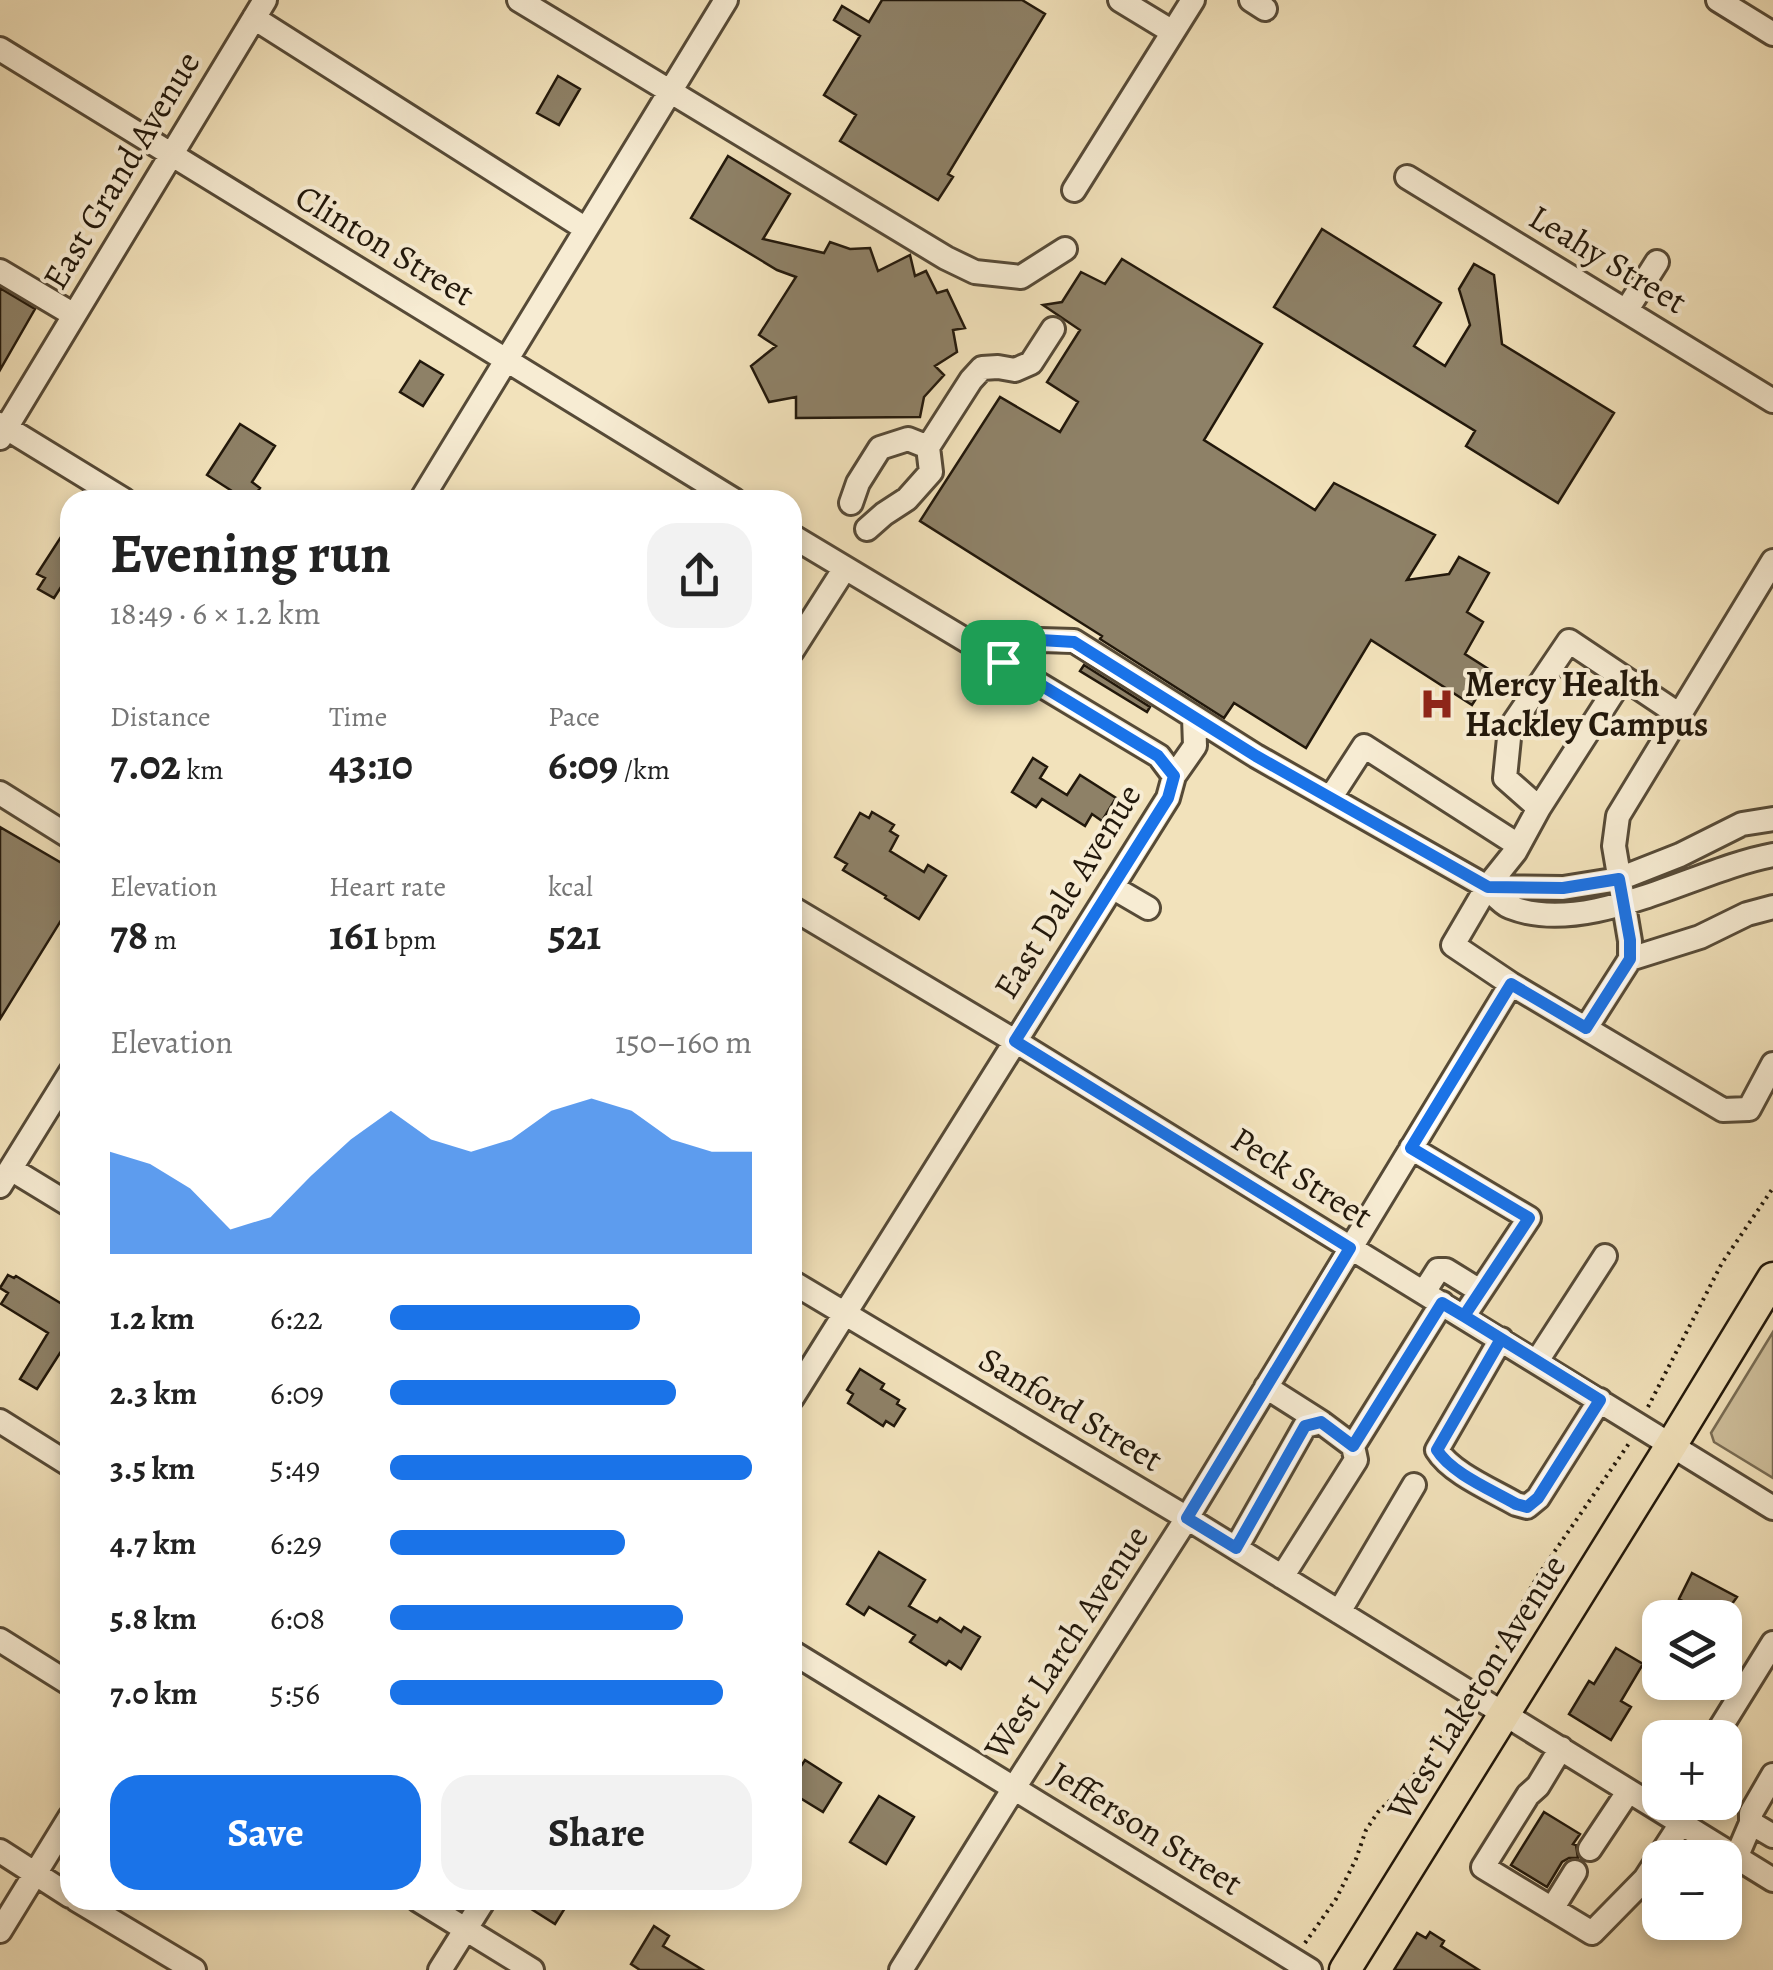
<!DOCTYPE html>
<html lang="en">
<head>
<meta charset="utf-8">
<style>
	:root { --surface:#fff; --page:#f2f2f2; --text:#222; --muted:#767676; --accent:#1a73e8 }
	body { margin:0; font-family:Alegreya,serif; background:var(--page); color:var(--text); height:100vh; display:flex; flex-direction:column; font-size:38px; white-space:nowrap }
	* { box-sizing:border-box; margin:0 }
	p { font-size:32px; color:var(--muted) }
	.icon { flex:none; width:55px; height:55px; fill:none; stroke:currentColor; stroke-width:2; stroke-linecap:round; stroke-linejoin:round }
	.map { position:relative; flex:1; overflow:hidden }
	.panel { position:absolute; left:60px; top:490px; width:742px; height:1420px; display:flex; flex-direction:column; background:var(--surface); border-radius:30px; box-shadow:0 5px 15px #0003 }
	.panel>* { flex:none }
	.buttons { position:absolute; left:1642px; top:1600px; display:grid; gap:20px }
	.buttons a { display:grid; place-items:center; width:100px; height:100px; border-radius:20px; background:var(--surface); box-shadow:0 5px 15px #0003; font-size:50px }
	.pin { position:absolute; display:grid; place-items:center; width:85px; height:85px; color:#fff; margin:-42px; border-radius:20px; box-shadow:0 5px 15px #0006 }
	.round { display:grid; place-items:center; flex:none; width:105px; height:105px; border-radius:30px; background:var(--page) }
	.headline { display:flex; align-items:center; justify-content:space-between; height:170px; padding:0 50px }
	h1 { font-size:55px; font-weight:600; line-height:75px }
	.figures { display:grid; grid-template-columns:repeat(3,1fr); gap:15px; height:170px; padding:10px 50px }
	.figures div { display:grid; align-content:center }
	.figures b { font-size:42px; font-weight:600 }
	.figures small { font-size:28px; font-weight:400 }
	.figures p { font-size:28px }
	.chart { height:280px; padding:20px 50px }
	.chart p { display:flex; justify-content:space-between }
	.chart svg { width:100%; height:180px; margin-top:10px; fill:var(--accent); opacity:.7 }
	.primary-button { display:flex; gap:20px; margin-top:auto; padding:20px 50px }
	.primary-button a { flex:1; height:115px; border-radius:30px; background:var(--accent); color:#fff; font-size:40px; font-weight:600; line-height:115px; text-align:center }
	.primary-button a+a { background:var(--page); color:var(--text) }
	ul { padding:0 50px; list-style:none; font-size:32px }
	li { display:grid; grid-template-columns:160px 120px 1fr; align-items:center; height:75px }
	li i { height:25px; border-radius:12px; background:var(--accent) }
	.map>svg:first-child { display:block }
</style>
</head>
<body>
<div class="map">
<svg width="1773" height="1970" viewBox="0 0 1773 1970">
	<rect width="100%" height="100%" fill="#f2e2bb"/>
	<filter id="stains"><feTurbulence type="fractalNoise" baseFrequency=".002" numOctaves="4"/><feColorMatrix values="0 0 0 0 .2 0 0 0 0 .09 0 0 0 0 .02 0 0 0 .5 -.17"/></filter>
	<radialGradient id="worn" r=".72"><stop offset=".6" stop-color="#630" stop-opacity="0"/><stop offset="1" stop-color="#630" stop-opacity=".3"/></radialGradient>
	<path fill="#cfc09d" stroke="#786c54" stroke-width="2.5" d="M1773,1332V1478L1714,1442L1711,1433Z"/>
	<path fill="#8e8167" stroke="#22180b" stroke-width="2.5" d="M882,0H1022L1045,14L948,174L953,177L938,200L840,141L856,115L824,95L860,36L834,20L842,6L869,22Z
		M558,76L580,89L559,125L537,113Z
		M728,156L790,194L763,239L824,253L830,242L850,249L870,248L878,271L910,255L915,276L926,271L937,293L947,290L965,328L953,330L957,352L935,366L944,375L924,397L920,417L796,418V397L769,402L751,366L776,346L759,335L796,277L777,270L691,218Z
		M1322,229L1441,303L1414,346L1445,366L1470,325L1459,289L1474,264L1494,275L1502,344L1614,413L1558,503L1466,446L1475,431L1274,307Z
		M1122,259L1262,344L1204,440L1315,510L1334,483L1435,535L1407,580L1449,574L1459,557L1489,573L1467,612L1483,622L1465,654L1493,672L1472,705L1371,640L1306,748L1234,703L1224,718L1100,639L1102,636L920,521L1000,397L1060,432L1078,402L1047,382L1080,330L1043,305L1062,302L1081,272L1105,284Z
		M0,288L35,309L0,370Z
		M420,361L443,375L423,406L400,392Z
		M240,424L275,446L252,482L260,488L252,500H246L207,475Z
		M70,523V573L54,598L38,589L45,578L37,574Z
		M1084,665L1150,707L1147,712L1080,671Z
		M1033,758L1047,767L1040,778L1067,795L1080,775L1116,798L1102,821L1092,814L1085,826L1042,799L1036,807L1012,792Z
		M872,812L894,825L890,831L898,836L890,851L924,872L928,865L946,876L919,919L885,898L886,896L843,870L847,864L835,857L860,813L869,818Z
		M0,827L70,868V906L0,1019Z
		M8,1275L14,1278L16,1276L70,1309V1359L60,1353L37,1389L20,1379L48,1333L1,1304L8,1293L0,1288Z
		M860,1369L884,1384L881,1389L899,1400L897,1404L905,1409L894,1426L886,1421L883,1426L848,1403L853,1394L847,1390Z
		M879,1552L925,1580L909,1606L937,1622L940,1618L961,1632L964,1627L980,1637L961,1669L949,1661L946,1665L910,1642L915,1635L869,1607L864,1615L847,1604Z
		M1692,1573L1737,1597L1722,1618H1713L1679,1599Z
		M1616,1648L1643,1664L1621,1701L1631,1707L1611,1740L1569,1714L1589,1681L1594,1684Z
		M805,1760L841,1783L823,1812L792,1793V1780Z
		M879,1796L914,1817L886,1864L850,1842Z
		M1544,1812L1580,1834L1573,1844L1576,1845L1578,1858H1569L1562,1862L1547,1887L1511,1865Z
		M517,1900H570L555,1924Z
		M654,1926L669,1936L663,1946L703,1970H640L631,1964Z
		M1430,1932L1444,1941L1441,1946L1479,1970H1394L1417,1933L1426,1938Z"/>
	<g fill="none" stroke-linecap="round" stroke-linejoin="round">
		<g stroke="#564a37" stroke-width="28">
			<path id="minor" d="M519,0L946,258L975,272L1021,277L1065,249
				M1120,0L1171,31
				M1251,0L1265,9
				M1718,0L1773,34
				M254,18L586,229
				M0,49L734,500
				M1407,177L1773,401
				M1074,190L1193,0
				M0,271L74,315
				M1626,311L1657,262
				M0,424L124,500
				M0,438L265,0
				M928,447L971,380L982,368L998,367L1015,370L1031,363L1053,329
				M421,500L726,0
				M851,503L858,483L880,448L908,439L928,447L931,472L907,499L884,514L867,529
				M792,536L1159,756L1174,776
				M792,651L845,568
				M1003,663L1040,640L1074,641L1256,756L1487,887C1494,894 1502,904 1510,907C1588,938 1696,869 1773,855
				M1678,714L1569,641L1510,728L1505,778L1539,808L1515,852L1487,887L1453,945L1511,984L1723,1110L1749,1109L1773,1064
				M0,793L70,837
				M1331,797L1364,746L1518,845
				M1539,808L1623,677
				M1112,887L1148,908
				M1487,887L1563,888L1619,879L1680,855L1742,824L1773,819
				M792,908L1015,1041L1773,1508
				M1630,959L1700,937L1747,914L1773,907
				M1586,1028L1630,959V941L1614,846L1618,816L1773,561
				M1411,1148L1529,1218L1464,1316
				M11,1169L70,1205
				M0,1186L70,1073
				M792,1282L1187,1518L1773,1880
				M1424,1292L1438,1270H1446L1480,1291
				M1501,1339L1437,1450C1451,1473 1492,1490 1516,1504L1527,1507L1538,1498L1600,1400
				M1537,1361L1605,1256
				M1266,1387L1321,1422
				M792,1398L1168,798L1174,776L1195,746L1194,717
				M0,1421L70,1465
				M1353,1446L1442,1303
				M1236,1548L1305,1426L1321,1422L1353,1446L1356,1460L1282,1577
				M1339,1612L1414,1485
				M0,1640L70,1684
				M792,1652L1310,1970
				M1714,1738L1773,1643
				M1561,1748L1538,1786L1528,1795L1483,1867L1592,1933L1645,1879L1680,1825
				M1751,1823L1773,1836
				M1590,1849L1628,1792
				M0,1851L70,1896
				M1736,1858L1751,1823V1813L1773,1775
				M77,1900L194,1970
				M418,1900L532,1970
				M1552,1909L1575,1872
				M0,1931L70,1817
				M440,1970L484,1900
				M901,1970L1014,1788L1187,1518L1511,984"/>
		</g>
		<g stroke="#22180b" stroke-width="35">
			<path id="major" d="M1345,1970L1672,1444L1773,1278"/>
		</g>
		<path stroke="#22180b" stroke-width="4" stroke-dasharray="2.5 5" stroke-linecap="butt" d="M1648,1407L1722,1263L1773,1188
			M1482,1674L1537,1577L1630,1442
			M1305,1943L1336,1899L1356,1859L1366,1830L1378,1812L1411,1780L1457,1711"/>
		<use href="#minor" stroke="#f7ecd3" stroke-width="22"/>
		<use href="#major" stroke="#f2e2bb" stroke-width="30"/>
	</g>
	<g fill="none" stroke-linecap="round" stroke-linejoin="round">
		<g stroke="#fff" stroke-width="20">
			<path id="route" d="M1003,662L1158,756L1174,776L1168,798L1015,1041L1350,1248L1187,1518L1236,1548L1305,1426L1321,1422L1353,1446L1442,1303L1464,1316L1600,1400L1538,1498L1527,1507L1516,1504C1492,1490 1451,1473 1437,1450L1501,1339L1464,1316L1529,1218L1411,1148L1511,984L1586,1028L1630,959V940L1619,879L1563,888L1488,887L1256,756L1074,642L1040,640L1003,662"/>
		</g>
		<use href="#route" stroke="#1a73e8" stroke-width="12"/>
	</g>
	<defs>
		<g id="hospital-bare" transform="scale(2.7)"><path d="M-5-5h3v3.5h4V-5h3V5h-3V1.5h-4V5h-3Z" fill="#8f2418" stroke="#f7ecd3" stroke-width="2.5" paint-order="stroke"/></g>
	</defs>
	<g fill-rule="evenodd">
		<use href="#hospital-bare" x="1437" y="704"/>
	</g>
	<g text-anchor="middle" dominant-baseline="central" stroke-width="8" stroke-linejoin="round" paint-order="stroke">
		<g font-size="35" fill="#22180b" stroke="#f7ecd3">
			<text transform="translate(121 170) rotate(-59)">East Grand Avenue</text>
			<text transform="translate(385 245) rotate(31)">Clinton Street</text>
			<text transform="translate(1608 259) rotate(31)">Leahy Street</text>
			<text transform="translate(1067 891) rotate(-58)">East Dale Avenue</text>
			<text transform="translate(1302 1177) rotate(32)">Peck Street</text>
			<text transform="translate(1071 1409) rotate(31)">Sanford Street</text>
			<text transform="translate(1066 1642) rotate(-57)">West Larch Avenue</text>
			<text transform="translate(1476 1687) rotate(-58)">West Laketon Avenue</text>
			<text transform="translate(1146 1828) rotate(32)">Jefferson Street</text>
		</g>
		<g font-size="35" font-weight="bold" fill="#22180b" stroke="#f7ecd3" text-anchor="start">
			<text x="1465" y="684">Mercy Health<tspan x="1465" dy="40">Hackley Campus</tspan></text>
		</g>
	</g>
	<rect width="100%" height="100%" filter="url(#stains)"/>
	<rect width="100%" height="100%" fill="url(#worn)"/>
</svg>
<div class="buttons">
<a><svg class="icon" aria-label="layers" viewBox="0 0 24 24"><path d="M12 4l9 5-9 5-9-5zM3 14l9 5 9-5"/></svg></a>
<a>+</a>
<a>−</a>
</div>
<div class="pin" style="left:1003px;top:662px;background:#1e9e55"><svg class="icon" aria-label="arrive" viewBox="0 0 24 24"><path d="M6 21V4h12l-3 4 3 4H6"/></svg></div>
<section class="panel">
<div class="headline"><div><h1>Evening run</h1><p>18:49 · 6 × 1.2 km</p></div><a class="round"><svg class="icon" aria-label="share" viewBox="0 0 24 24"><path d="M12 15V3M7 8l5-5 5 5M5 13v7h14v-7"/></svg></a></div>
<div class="figures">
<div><p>Distance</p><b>7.02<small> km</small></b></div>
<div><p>Time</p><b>43:10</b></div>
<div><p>Pace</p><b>6:09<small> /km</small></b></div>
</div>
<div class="figures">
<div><p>Elevation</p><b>78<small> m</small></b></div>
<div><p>Heart rate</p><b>161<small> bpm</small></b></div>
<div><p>kcal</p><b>521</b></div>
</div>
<div class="chart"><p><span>Elevation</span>150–160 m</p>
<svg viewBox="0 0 160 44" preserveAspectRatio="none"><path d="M0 44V19L10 22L20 28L30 38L40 35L50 25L60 16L70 9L80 16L90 19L100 16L110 9L120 6L130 9L140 16L150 19L160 19V44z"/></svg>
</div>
<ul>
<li><b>1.2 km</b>6:22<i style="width:69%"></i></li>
<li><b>2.3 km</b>6:09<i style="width:79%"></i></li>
<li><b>3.5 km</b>5:49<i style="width:100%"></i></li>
<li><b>4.7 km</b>6:29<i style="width:65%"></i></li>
<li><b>5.8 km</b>6:08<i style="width:81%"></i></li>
<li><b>7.0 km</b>5:56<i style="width:92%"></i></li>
</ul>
<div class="primary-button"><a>Save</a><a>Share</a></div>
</section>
</div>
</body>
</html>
